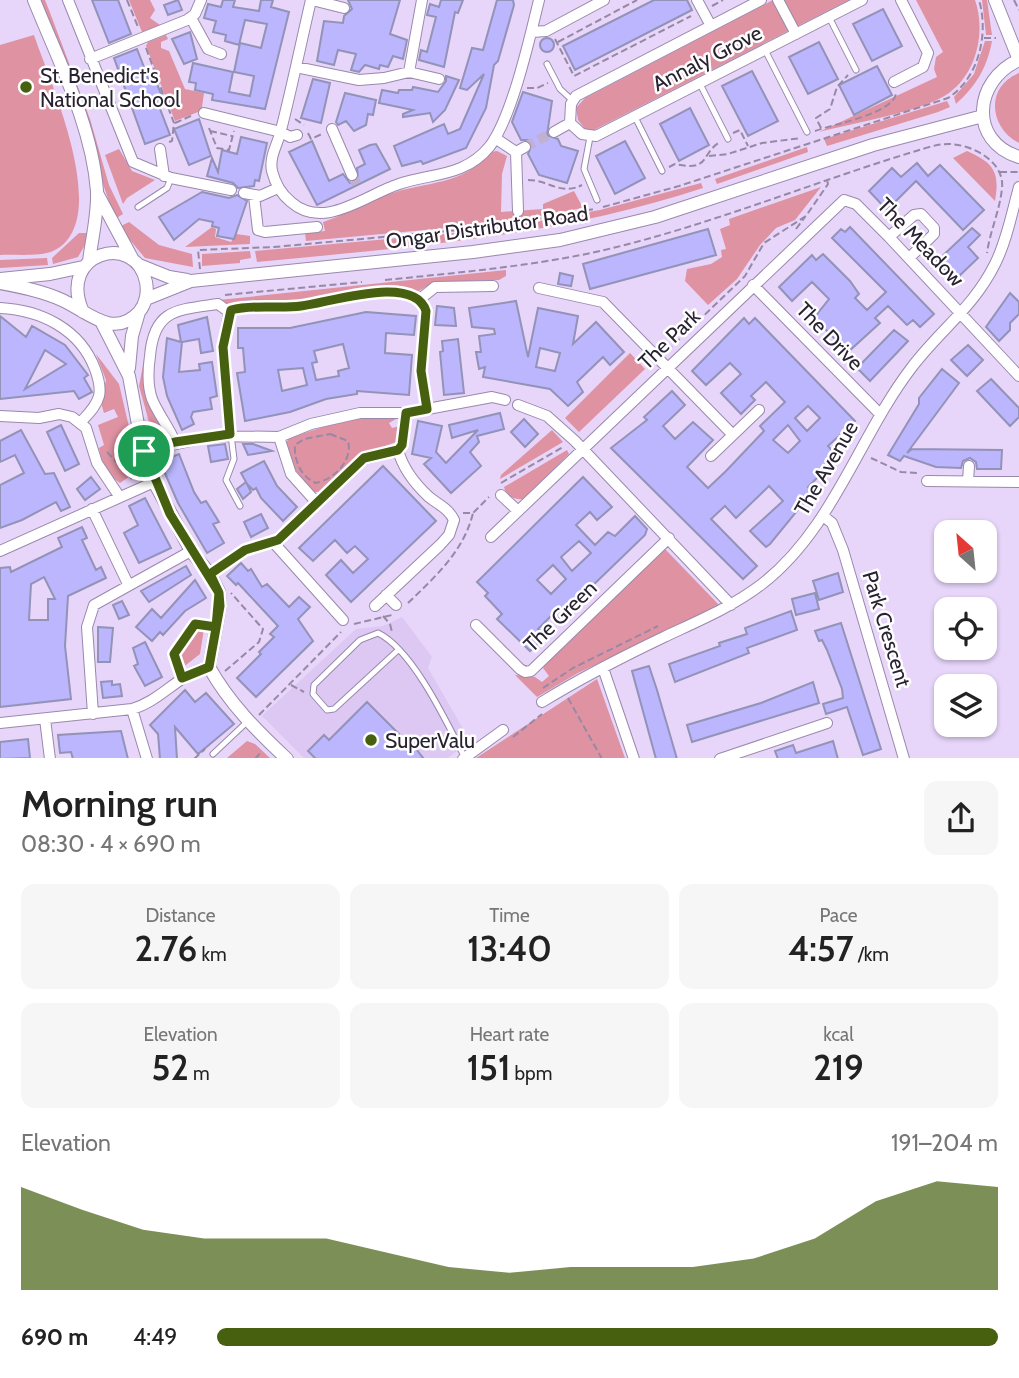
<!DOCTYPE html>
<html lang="en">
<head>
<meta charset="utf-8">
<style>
	:root { --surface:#fff; --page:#f6f6f6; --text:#222; --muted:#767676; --accent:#46600f }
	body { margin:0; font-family:Cabin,sans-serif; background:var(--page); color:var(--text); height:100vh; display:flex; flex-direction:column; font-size:26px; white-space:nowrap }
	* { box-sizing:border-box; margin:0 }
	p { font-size:23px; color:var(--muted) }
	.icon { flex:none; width:38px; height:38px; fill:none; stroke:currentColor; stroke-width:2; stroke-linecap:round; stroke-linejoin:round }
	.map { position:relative; height:758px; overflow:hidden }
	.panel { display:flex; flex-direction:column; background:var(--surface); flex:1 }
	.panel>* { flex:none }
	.needle { width:46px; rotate:333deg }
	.fabs { position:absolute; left:934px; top:520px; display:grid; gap:14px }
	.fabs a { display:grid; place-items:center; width:63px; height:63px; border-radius:14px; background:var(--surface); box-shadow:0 2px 5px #0004; font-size:35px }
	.pin { position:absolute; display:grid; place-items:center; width:60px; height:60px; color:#fff; margin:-30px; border:4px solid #fff; border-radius:50%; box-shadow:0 2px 7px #0007 }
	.round { display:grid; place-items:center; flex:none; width:74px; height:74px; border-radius:14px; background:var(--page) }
	.headline { display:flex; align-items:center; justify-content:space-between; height:119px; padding:0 21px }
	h1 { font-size:38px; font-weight:600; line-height:52px }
	.figures { display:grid; grid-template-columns:repeat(3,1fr); gap:10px; height:119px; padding:7px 21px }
	.figures div { display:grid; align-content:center; border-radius:14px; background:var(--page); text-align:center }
	.figures b { font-size:35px; font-weight:600 }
	.figures small { font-size:19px; font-weight:400 }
	.figures p { font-size:19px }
	.chart { height:196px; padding:14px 21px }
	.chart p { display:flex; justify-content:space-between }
	.chart svg { width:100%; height:126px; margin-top:7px; fill:var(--accent); opacity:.7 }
	ul { padding:0 21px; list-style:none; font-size:23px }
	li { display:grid; grid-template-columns:112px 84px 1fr; align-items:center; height:52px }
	li i { height:18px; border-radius:9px; background:var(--accent) }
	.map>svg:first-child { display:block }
</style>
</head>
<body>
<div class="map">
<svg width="1019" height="759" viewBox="0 0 1019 759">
	<rect width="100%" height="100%" fill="#e7d5fa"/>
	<path fill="#ddc8f4" d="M402,617L432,657L428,668L470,741L448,758H304L262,716L356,629L383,626Z"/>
	<path fill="#df92a2" d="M40,0H45L49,10L90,119L109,185L123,214L115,219Z
		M129,0H150L155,10L150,18L160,25L142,32Z
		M773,0H849L594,130H586L578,120L576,108L585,98Z
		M916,0H975C986,31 977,73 949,93C922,112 853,123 819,132L937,77L934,69L936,57L943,52Z
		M982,0H987L992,35H986Z
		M34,35C49,80 115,222 53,251C39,257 16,254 0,255V45Z
		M166,35L168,39L161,42V48L169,51L185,89L204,93L201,114L198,112L175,121L146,46L148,42Z
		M985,41H992C987,68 976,86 956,104L954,97L974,74Z
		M1019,73V143C989,128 985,86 1019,73Z
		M947,101L950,107L938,112L827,146L824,139Z
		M807,147L808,152L717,184L715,179Z
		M119,149L132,171L155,180L127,198L123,204L105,155Z
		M497,151L507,156L502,174L501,212L543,209V204L574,191L583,208L501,223L306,241L305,233L325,231L323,222C346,215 366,202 389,194C423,182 467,185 489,152Z
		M967,151C994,163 1000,172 995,201L953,158Z
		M701,183L703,188C554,237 412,247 257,262L255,251L488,230L600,210Z
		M821,187L795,220L776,228L760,245L737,279L708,305L685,281L687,269L711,264L722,257L721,250L726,249L720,229L730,225L729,219Z
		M129,222L159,245L192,254L193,267L145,258L119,227Z
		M212,227L216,229L215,237L231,242L236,234L250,236V244L185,247Z
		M79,233H87L86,243L78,257L53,264L52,258Z
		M250,251L251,258L240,260V263L202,266V254Z
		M47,258L48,265L0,268V260Z
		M506,270V276L499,280L434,282L417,292L363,288L287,304L242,302L231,305L219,300Z
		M630,353L645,369L579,432L565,418Z
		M96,354L119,384L139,470L120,483C107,475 102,463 99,448L104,445L98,425L118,417L114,409L104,413L101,403L106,380Z
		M145,355L144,376L168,435L154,440L139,386Z
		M374,416L396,419L389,423L392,428L400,426L396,442L358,456L321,492H313L291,464L286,443L289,438L348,419Z
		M552,430L563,442L500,479L501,475Z
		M567,450L569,454L523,499C514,500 506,496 504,487Z
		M665,549L720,606L578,673L537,697L515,675L535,677L542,682L549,676L543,668L546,663Z
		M197,628L204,629L200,654L182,668L179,656Z
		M597,679L625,758H476Z
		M247,741L255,744L270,758H227Z"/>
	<path fill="#bbb6fe" stroke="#9392b7" stroke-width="2" fill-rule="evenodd" d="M92,0H118L131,34L109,43Z
		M178,0L182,10L168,15L164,5Z
		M223,0H235L233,7L259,11L261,0H273L271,7L289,12L265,109L212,100L213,94L195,90L196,83L189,82L193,63L233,72L229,92L250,96L254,76L234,72L240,43L261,48L267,24L245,20L239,45L225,41L226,35L213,32L216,21L204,18L208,4L221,7Z
		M348,0H400L390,34L407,40L403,59L393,56L388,67L380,65L379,69L365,65L359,72L351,70L356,54L338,50L334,65L317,61L324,21L343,23L344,16L352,9Z
		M441,0H463L458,13L455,12L444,67L419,60L421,50L427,52L436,17L427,15L430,4L439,7Z
		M497,0H513L514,5L498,61L494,65L486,108L466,148L423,164L421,161L402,166L394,146L444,124L448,134L460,129L484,74L467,90L460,88L472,48L483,50Z
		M654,0H687L692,10L575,70L563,46Z
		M883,9L902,46L872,61L853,24Z
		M190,32L197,59L184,64L172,39Z
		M540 45a7 7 0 1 1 14 0a7 7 0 1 1-14 0Z
		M819,42L838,79L808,94L789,57Z
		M137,49L149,80L154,77L162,96L157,101L170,135L145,144L114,58Z
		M877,66L892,95L854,115L839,85Z
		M752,71L778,121L748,136L722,86Z
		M446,76L459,80L445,110L433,122L430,113L403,117V114L413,110L379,103L382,90L398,93L399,90H412L413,87L438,92L446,81Z
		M313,79L330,83L321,123L301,118Z
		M523,92L552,101L547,135L558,139L561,146L578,151L567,183L539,175L528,154L532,144L528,140H521L512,122Z
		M345,93L376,100L373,115L368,114L366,125L354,131L346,121L338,125L336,122Z
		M690,108L709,145L679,161L660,124Z
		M199,119L211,156L189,165L174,129Z
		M241,137L267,143L259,181L255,180L254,186L238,188L233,183L207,176L212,158L218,172L222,150L237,154Z
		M312,141L329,181L343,174L350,183L358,180L357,168L365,164L359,150L370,145L376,144L390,169L317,205L289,152Z
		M625,141L645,178L615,194L596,156Z
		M917,163L928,176L940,165L984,210L963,230L916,181L887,210L869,191L892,168L901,177Z
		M202,192L229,198L237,195L247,201L234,239L217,236L219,228L212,226L213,222L199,219L174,240L159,217Z
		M850,227L934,314L920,327L913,320L907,325L888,306L875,318L880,323L848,352L814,318L829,299L812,282L792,301L779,287L812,255L816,260L823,254L850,281L859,294L855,298L867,310L886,292L832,238L841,229L845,232Z
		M972,228L980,235L968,247L978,258L955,280L937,261Z
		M708,229L716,255L590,289L583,264Z
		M560,273L573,276L571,286L558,284Z
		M1010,293L1019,302V314L1010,323V330L999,341L986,327Z
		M516,301L528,357L538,308L578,316L573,344L596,322L624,352L610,365L603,357L577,382L583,392L568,406L550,389L483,377L485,367L479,369L476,352H481L479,336L495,334L494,329L472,327L469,308ZM540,348L560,353L555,371L536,367Z
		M437,306L454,308L456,326L435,325Z
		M366,312L416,316L414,335L386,333L385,353L412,355L409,395L357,391V394L326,399L290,412L245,421L237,373L245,372L243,348H238V328H290ZM343,344L349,368L338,371L339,376L316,380L312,363L317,362L314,351ZM303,368L307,385L282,391L278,370Z
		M0,316L26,337L32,326L65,345L88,375L84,378L92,392L79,399L74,391L0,399ZM45,350L66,364L25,389Z
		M207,317L213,351L201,353L199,339L182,342L179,372L200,370L199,364L212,362L217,396L210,398L212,409L193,412L191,417L194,424L182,430L167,396L163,377L167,338L181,342L178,325Z
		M744,318L749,324L755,318L855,421L828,446L837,456L835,460L808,487L812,491L810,495L770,544L766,547L750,531L783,501L769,486L736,518L725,506L711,519L757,566L743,579L611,448L647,420L644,417L672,391L685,405L663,426L675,439L693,422L713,440L687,467L708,488L726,471L764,431L760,426L785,402L766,382L751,396L755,400L741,414L721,393L741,374L730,363L706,385L692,371ZM808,406L820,418L807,431L795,418ZM788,425L800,441L788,453L773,440Z
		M894,330L908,341L870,381L857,368Z
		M458,339L464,393L444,395L440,352L443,351L442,341Z
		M968,345L983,360L967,376L951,360Z
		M942,369L959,383L907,453L912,449L1002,450L1001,469H977L976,462L970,458L963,461L961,468L936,467L904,456L900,461L888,455L919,404V398Z
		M991,379L1019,408V417L1010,426L977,391Z
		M500,413L504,429L477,436L479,442L470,452L481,466L451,493L424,464L431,458L412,454L418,421L442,426L436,452L446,463L478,430L452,438L449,425Z
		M524,419L538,434L525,447L511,432Z
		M61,425L79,464L65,471L47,432Z
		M21,430L45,474L54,473L70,507L61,511L56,502L22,520L0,528V485L24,473L15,455L0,462V441Z
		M225,444L228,459L211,462L208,446Z
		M243,444H253L272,451L248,455Z
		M179,454L194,492L201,503L206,501L219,522L213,524L224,543L207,553L178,503L160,462Z
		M264,461L277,486L297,507L283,521L261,498L256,488L253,490L247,484L241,473Z
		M383,466L436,521L351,602L326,575L341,560L353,573L368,559L355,546L347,553L335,540L313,561L299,548Z
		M91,477L100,489L85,500L77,489Z
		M583,477L612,507L597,520L590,512L576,525L595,545L608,532L615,536L635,516L647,529L645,535L558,619L551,616L538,629L545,637L530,651L497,619L502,614L485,596L488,593L477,582ZM579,541L591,553L572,571L561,557ZM553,565L566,579L551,594L537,580Z
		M246,482L251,492L243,499L237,489Z
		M145,498L171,548L139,563L124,533L138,525L129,506Z
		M261,514L268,528L251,537L244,522Z
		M82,527L87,538L82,540L96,570L101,567L106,578L68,596L65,646L71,699L0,707V568L10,567L11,572L62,547L58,538ZM44,577L55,599H48V620H29L31,584Z
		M241,563L248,571L251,569L262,587L267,584L289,607L299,597L310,607L298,619L313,641L256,697L237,678L261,654L259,652L274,637L270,634L278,626L238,583L236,585L227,576Z
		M186,566L191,575L149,602L141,591Z
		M838,573L843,592L819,600L813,581Z
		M195,580L206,598L185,611L163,635L160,632L152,641L136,627L152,609L161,618Z
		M815,593L819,609L796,615L792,599Z
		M122,601L129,615L119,619L113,605Z
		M791,611L797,630L747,648L749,653L675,682L669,664L720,646L719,643L747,634L745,628Z
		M841,623L881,749L863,755L847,707L826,714L823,704L843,698L842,689L827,650L822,640L819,641L815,631Z
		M98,627L113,628L110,662H98Z
		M145,642L162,677L145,686L134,666L138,664L133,648Z
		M649,666L657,690L677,759H656L632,671Z
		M112,681V685L120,684L122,696L103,698L101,682Z
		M813,682L819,703L692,742L687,725L761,703Z
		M185,690L195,702L206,693L234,724L198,754L175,727L177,759H160L158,734L150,725Z
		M367,702L407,742L409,740L424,759H316L308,751L324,735L329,740Z
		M121,731L128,759H73L71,752L60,753L58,735Z
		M28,739L30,758L0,759V742Z
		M833,741L838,759H778L775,751L793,745L796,753Z"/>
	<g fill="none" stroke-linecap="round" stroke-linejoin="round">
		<path stroke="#c1b1d1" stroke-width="10" stroke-dasharray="10 5" stroke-linecap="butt" d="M525,147L554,132
			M352,175L358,187"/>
		<g stroke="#9989ac" stroke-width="7">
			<path id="service" d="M829,17L856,70
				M765,50L807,132
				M547,64L560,89L572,100
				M700,84L728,139
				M635,117L662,171
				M590,137L584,169L597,200
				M138,207L167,188L171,178
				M231,435L234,459L226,480L240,506
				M397,651L334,709L327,710L313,694L314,685L360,640L378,633C413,650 447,723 465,758
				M213,754L248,721"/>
		</g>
		<g stroke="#9989ac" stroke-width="12">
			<path id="minor" d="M68,0L133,162L171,178L231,190
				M311,0C301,43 292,87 281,130C278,144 269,156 272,171C275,183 281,194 291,202C324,231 365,195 399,184C432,173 465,177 490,146C512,117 530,37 539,0
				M312,0L344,8
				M697,0L711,26
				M778,0L796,34
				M191,18L208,49L221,54
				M532,32L546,31L604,0
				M90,59L187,20L195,14L201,0
				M296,67L359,80L384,78L409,72L439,79
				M409,72L422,0
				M894,82L923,67L928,53L901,0
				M204,113L281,132L290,137L297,135
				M570,123L582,134L596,136L862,0
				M570,123L571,104L576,96L761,0
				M332,129L352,175
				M554,132L570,123
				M495,138L516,152L525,147
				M160,149L164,176
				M516,152L518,211
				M244,193L260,196L278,188
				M254,196L258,230L265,232L317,227
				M889,237L914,215L921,214L934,228V234L909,258
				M753,285L880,414
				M539,288L603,302L733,435
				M420,299L435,287L493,286
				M0,308C41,310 80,329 95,369C98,377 101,387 99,396C96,407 88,414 81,422
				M229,312C247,301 278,308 299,307C328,304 413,272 426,311L421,371L427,409
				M229,312L223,347L230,434
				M518,405L547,416L575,441L731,605
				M0,416L39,418L59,414L72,417L86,428L97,463L119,496
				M279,437L291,474L317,503
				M175,442C169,427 158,414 152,399C147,385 148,370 150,356C154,309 177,310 218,304L229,312
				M144,451L214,436L279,437L311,424L360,413H406L492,397L505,400
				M711,456L759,410
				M927,481L1019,482
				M968,481L969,466
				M501,495L518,511
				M92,509L128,584
				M823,516L832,523L843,550L904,759
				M491,537L844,200L856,204L889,237L1019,376
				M273,542L343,620
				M0,551L154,482
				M210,574L245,550L278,540L364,459L398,450L402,445L406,413
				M386,595L396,605
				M375,606L440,545L449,535L454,520C448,508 439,505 429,497C415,484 403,469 398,450
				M476,625L520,669L525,672L531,671L669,538
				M603,668L634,759
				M182,678L174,655L195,624L216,627
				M542,702C581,678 622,657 664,637C698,621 732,607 762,584C833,529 859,436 912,367C941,329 973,308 995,264C1007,240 1012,212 1019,187
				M132,709L147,759
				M93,714L87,627L94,605L191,551
				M45,719L50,759
				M0,723L132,709C161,701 179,673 209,667
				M463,759L503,730
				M720,759L827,723"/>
		</g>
		<g stroke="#9989ac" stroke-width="14">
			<path id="tertiary" d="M34,0C58,60 92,125 97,191C98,214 92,238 89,261
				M995,0L1019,60
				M1019,60C974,80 968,141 1019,157
				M97,193L133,260
				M139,265L169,277L187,280
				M0,279L50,274L83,267
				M0,283C21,287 42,291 62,300C87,311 113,340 139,312C146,304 148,292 146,282C136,231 56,252 83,312
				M146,299L191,281L473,252L560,240L655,217L873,145L983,116
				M102,323L129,376L139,430L154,482L191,551L210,574L219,592L220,606L209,667C229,703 257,731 287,759
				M129,368L132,336L139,312"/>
		</g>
		<path stroke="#9789a5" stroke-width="2" stroke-dasharray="7 3.5" stroke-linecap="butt" d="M127,0L138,27
			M1014,0L1019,10
			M712,6L723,0
			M984,38H996
			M555,39L574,76L691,16
			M558,42L637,0
			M146,48L174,123L172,141L169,142
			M527,88H537L548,83
			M295,119L304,125
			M175,123L193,115
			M209,128L217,148L229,150L234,131
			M821,128L816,118L830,109L837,87L848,75
			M210,131L232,136
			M815,131C834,124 892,114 896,94
			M308,133L311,139L322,134
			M733,133L740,130L748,146
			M709,156L728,154L762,143L801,138
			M669,167L675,164C711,172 700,154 720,142
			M1000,172H1019
			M528,180C549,180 561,196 582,185
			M603,207L679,186L948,98C979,78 989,34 979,0
			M796,229L805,217
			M200,269L198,250L274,247L492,227L594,209
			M385,280C454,273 523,267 591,253C701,229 807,184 916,151C926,148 937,144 948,144C971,144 1005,161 1002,188C1000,210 990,231 987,253
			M225,295L362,282
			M667,351L745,276L764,243L806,216L828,184L827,180
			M330,434L348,441C353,460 335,479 316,483C301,477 294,461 295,445L304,439Z
			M107,452L132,479
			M871,458L901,472L918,473
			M501,483L563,447
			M463,513H473L489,497
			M408,603C435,577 464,551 473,513
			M383,616L390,624L392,632
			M354,624L392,615
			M225,671L259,642L263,629L231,593
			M291,685L304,692
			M543,688L573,668L658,626
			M568,698L602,759
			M259,715L341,632
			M513,737L542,714
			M194,759L205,749
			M255,759L262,751"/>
		<use href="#service" stroke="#fff" stroke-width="5"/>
		<use href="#minor" stroke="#fff" stroke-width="10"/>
		<use href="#tertiary" stroke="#fff" stroke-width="12"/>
	</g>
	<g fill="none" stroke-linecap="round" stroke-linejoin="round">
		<g stroke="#fff" stroke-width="14">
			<path id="route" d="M144,451L170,514L219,593L220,606L209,667L182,678L174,654L195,624L216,627L219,593L210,574L245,550L278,540L364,458L398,450L402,445L406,413L427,409L421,371L426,311C414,273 329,303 301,306C278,309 254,304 231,310L223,347L230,434L175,442L144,451"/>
		</g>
		<use href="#route" stroke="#46600f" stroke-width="9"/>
	</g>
	<g fill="#46600f" stroke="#fefefe" stroke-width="2.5">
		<circle cx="26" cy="87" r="7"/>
		<circle cx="371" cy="740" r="7"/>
	</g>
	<g text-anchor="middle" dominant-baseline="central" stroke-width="5" stroke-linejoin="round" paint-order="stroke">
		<g font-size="21" fill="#28212f" stroke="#fefefe">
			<text transform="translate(707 58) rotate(-27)">Annaly Grove</text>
			<text transform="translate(487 227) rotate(-8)">Ongar Distributor Road</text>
			<text transform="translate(921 242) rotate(46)">The Meadow</text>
			<text transform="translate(830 336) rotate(46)">The Drive</text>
			<text transform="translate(669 339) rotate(-44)">The Park</text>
			<text transform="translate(826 468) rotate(-60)">The Avenue</text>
			<text transform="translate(560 616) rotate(-44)">The Green</text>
			<text transform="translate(887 629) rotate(73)">Park Crescent</text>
		</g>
		<g font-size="21" fill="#28212f" stroke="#fefefe" text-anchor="start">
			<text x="40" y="75">St. Benedict's<tspan x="40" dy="24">National School</tspan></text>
			<text x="385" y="740">SuperValu</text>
		</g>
	</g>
</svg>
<div class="fabs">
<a><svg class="needle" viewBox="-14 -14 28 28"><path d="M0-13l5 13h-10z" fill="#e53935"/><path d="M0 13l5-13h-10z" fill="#767676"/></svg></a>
<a><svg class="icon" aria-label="locate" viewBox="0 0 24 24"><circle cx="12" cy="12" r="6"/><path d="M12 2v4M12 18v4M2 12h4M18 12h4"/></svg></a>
<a><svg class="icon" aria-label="layers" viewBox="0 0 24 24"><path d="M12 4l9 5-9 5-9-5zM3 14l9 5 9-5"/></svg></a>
</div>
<div class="pin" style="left:144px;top:451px;background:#1e9e55"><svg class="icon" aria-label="arrive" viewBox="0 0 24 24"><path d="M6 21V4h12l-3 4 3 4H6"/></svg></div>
</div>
<section class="panel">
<div class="headline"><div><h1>Morning run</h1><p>08:30 · 4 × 690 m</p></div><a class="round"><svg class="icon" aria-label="share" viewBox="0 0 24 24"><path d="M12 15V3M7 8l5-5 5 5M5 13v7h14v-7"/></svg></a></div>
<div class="figures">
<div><p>Distance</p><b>2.76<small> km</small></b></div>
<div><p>Time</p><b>13:40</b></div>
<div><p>Pace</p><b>4:57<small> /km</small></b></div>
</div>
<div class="figures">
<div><p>Elevation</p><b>52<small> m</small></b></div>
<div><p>Heart rate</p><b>151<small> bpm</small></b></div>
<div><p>kcal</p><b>219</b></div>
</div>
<div class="chart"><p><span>Elevation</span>191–204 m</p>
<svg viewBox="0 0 160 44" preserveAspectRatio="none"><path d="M0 44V8L10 16L20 23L30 26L40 26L50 26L60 31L70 36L80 38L90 36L100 36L110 36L120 33L130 26L140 13L150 6L160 8V44z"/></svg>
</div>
<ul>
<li><b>690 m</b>4:49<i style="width:100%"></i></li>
</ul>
</section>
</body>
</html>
